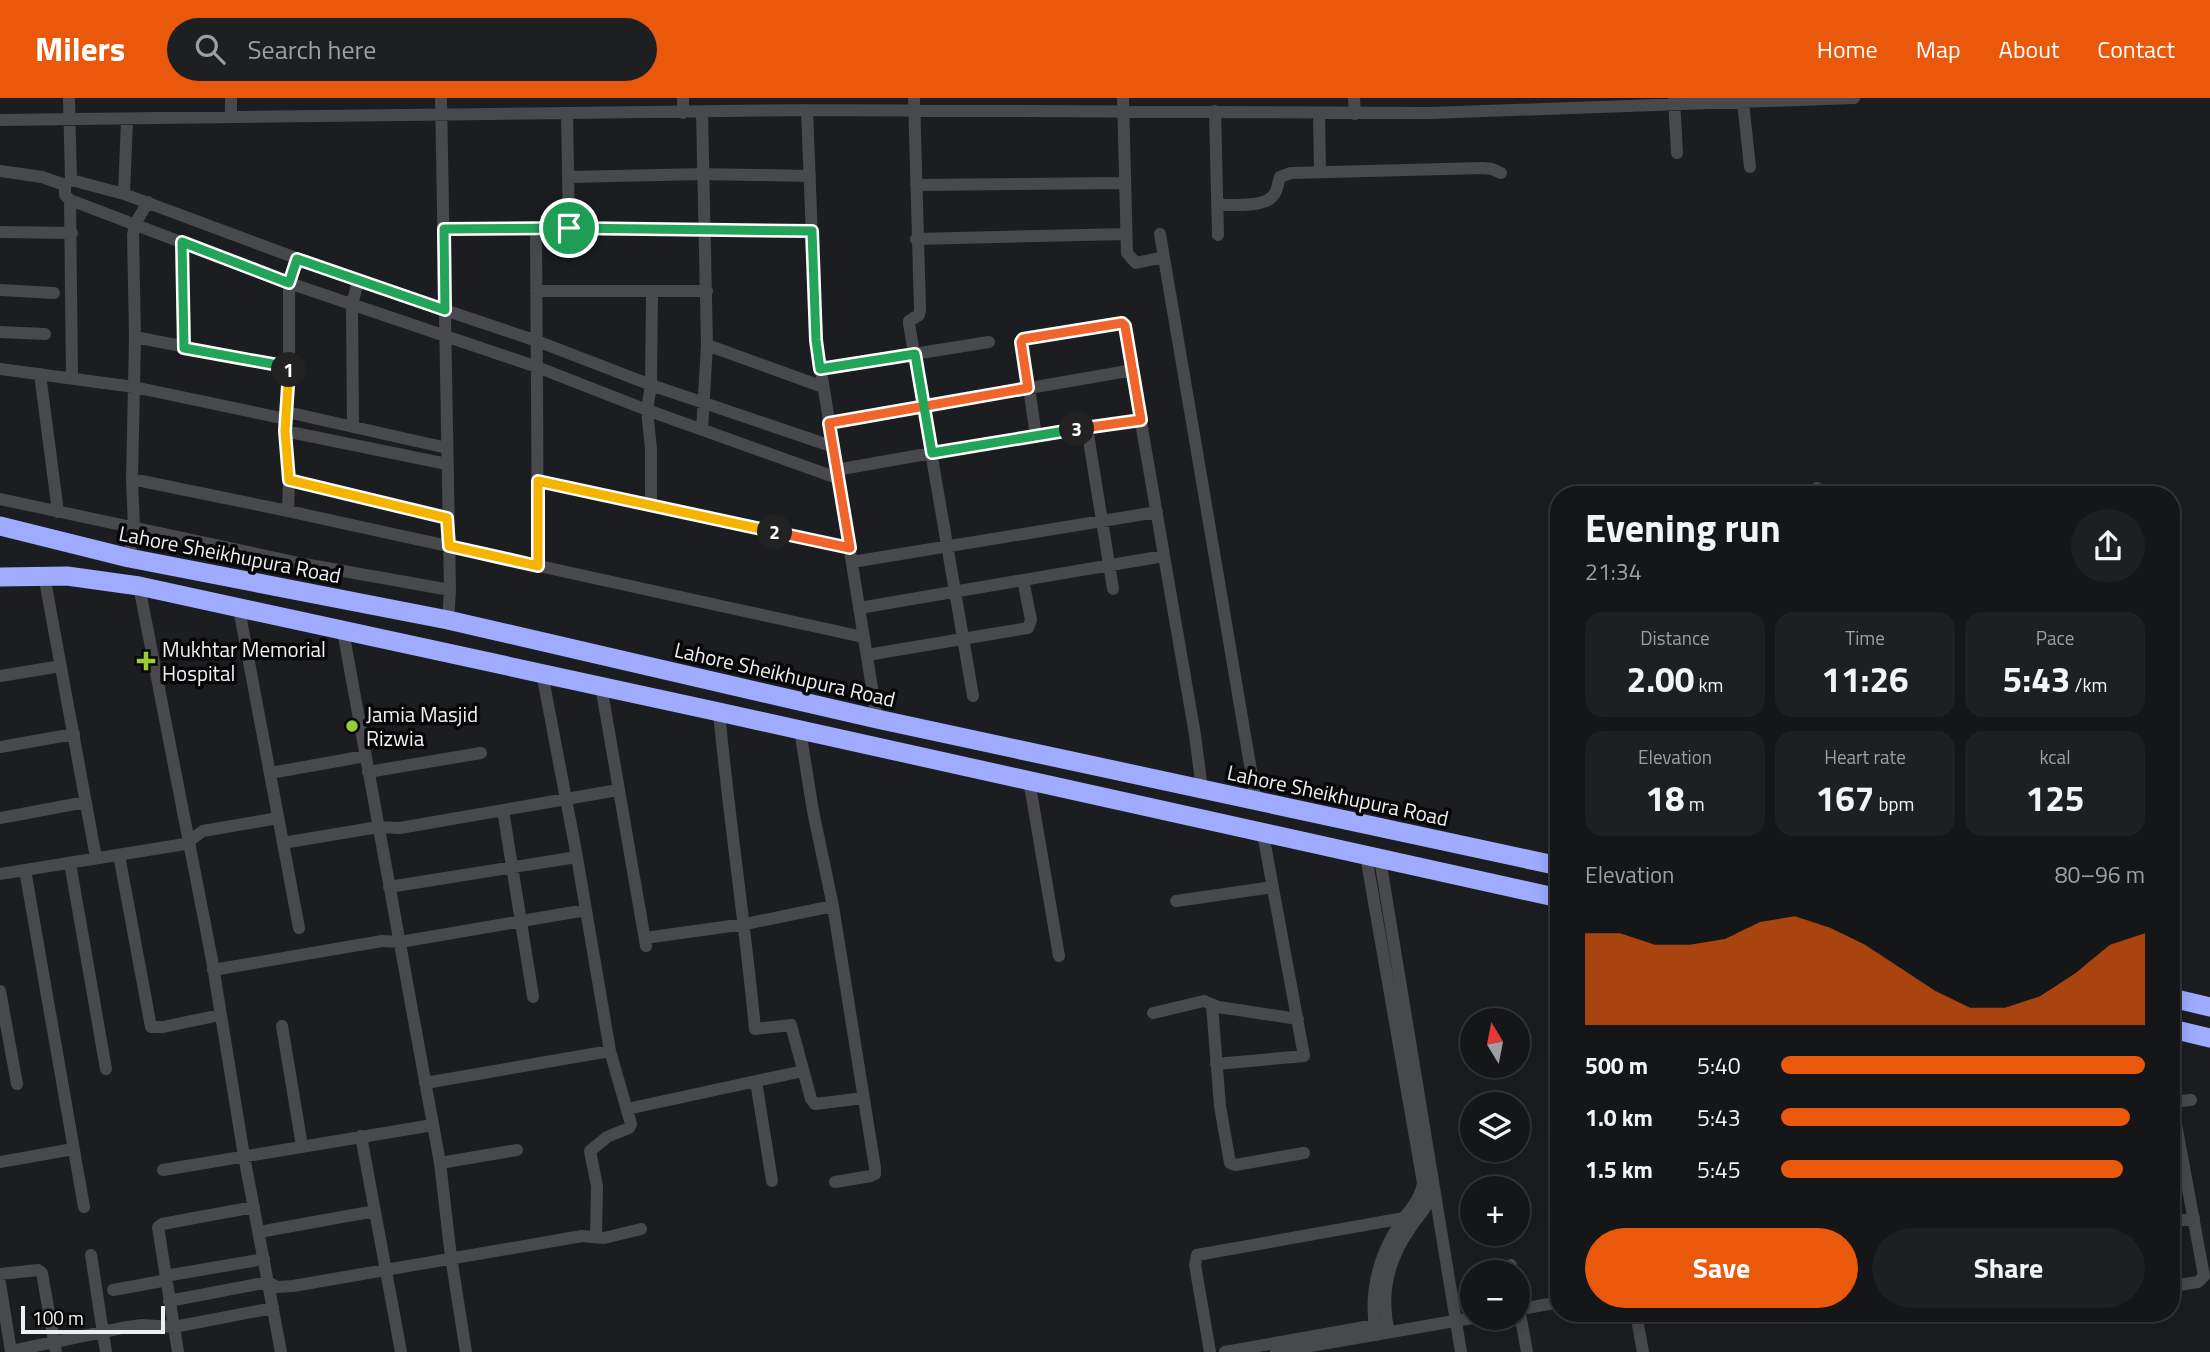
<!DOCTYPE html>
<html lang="en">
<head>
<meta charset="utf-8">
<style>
	:root { --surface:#151618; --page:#1e1f21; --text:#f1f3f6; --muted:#9d9fa2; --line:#343537; --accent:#ea580c }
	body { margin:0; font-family:"Titillium Web",sans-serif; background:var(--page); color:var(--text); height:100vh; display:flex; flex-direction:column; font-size:26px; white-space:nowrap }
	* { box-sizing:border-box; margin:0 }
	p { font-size:23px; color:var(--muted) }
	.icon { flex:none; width:38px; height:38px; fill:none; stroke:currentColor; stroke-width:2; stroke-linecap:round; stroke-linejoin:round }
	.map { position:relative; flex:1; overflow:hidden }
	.side { position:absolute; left:1550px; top:388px; width:630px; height:836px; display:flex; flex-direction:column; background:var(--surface); border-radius:28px; box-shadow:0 4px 18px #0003,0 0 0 2px var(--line) }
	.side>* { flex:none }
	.needle { width:46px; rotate:350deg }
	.fabs { position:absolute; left:1460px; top:910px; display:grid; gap:14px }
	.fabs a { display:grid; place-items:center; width:70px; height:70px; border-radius:50%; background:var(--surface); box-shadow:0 4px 18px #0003,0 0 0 2px var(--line); font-size:35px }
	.scale { position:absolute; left:21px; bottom:18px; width:144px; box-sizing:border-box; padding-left:7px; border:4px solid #eeeff1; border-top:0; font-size:19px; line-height:24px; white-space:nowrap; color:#eeeff1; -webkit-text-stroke:5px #070708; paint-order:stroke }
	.pin { position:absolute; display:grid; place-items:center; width:60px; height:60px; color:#fff; margin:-30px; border:4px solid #fff; border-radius:50%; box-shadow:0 2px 7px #0007 }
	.km { position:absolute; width:35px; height:35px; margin:-18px; border-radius:50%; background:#222; color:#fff; font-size:19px; line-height:35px; text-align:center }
	.round { display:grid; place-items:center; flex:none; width:74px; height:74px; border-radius:37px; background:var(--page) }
	.overview { display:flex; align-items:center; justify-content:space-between; height:119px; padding:0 35px }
	h1 { font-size:38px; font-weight:700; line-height:52px }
	.stats { display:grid; grid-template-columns:repeat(3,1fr); gap:10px; height:119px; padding:7px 35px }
	.stats div { display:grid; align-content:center; border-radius:18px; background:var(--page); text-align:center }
	.stats b { font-size:35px; font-weight:700 }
	.stats small { font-size:19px; font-weight:400 }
	.stats p { font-size:19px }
	.chart { height:196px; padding:14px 35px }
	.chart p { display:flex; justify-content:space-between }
	.chart svg { width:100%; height:126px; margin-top:7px; fill:var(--accent); opacity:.7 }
	.primary-button { display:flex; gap:14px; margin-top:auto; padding:14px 35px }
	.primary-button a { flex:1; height:80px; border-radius:42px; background:var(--accent); color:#fff; font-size:28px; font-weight:700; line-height:80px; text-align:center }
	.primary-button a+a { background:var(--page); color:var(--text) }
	ul { padding:0 35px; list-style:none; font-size:23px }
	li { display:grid; grid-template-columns:112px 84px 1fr; align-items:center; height:52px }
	li i { height:18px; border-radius:9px; background:var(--accent) }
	header { display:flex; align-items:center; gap:42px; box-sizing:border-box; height:98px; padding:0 35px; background:var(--accent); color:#fff }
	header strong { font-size:33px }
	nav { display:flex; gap:38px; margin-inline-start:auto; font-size:24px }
	.search { width:490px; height:63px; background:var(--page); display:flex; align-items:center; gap:18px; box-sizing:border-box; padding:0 24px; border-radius:38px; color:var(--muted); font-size:26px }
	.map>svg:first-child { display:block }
</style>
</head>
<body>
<header>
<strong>Milers</strong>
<div class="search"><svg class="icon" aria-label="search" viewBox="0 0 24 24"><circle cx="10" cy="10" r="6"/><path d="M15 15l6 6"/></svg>Search here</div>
<nav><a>Home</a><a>Map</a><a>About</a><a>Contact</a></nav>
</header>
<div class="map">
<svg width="2210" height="1254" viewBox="0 0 2210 1254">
	<rect width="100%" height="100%" fill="#1c1d20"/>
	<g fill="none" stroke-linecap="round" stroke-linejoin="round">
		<path stroke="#48494d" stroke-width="12" d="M69,0L71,82
			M231,0V18
			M441,0L450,492L448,522
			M914,0L920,211L919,217L909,223V226L973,598
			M1123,0L1127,155L1136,165L1164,159
			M1354,0L1355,16
			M1674,0L1677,55
			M1743,4L1750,69
			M807,12L816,242L877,621
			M1215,13L1218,137
			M683,15V0
			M567,16L569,130
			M1319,16L1320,74
			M0,22L807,12L1430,15L1854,0
			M0,73L42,79L65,87L71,82L124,96L358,183L537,243L651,287L834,349
			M569,79L703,76L810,78
			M65,87V97L70,102L289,185L537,269L647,312L837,380
			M916,87L1124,85
			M124,96L127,22
			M70,102L72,280
			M1217,107C1232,106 1267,111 1275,95C1278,90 1278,84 1280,79L1291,75L1483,70L1492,71L1501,75
			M536,130L538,468
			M444,131L812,133
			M0,134L72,135
			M1160,136L1256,702
			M916,141L1126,136
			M182,144L184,250
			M0,192L54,195
			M536,193H707
			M0,234L45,236
			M135,239L289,269
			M707,247L823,289
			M0,271L134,289L286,321
			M820,271L989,244
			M40,276L58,414
			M287,314L447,350
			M829,325L1133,272
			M353,329L352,207L358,183
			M1087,330L1113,491
			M702,332L707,247L702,14
			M285,333L447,366
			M1036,338L1022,241L1117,225L1124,226L1195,637L1202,691
			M836,372L988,345L1141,322
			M132,381L288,413L863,539
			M289,382L447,420
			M538,383L850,450
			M1817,390L1819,397
			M0,401L304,466L450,492
			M651,406V351L647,312L651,287L652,193
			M288,413L289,382L285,333L289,269V185L297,161
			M129,460L134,430L132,381L135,239L133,137L135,126L148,104
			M852,464L1157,414
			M44,477L96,760
			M139,488L212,862L244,1058L281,1254
			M859,510L1164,458
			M239,511L299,830
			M343,533L440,1065L451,1159L466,1254
			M867,557L1028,530L1031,522L1023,482
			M542,575L577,759L610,953L631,1026L629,1030L607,1039L590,1053L597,1088L596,1139
			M0,578L61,568
			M601,588L646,848
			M719,614C729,720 745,825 755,931L791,927L811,1001L815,1006L864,1000
			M800,632L813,713L833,808L875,1070V1076L871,1078L835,1084
			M0,649L74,636
			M368,674L481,655
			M270,675L366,658
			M1029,682L1059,858
			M503,712L533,899
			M0,720L86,704
			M283,745L378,729L400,730L618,692
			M119,757L151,929H163L220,917
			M1366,758L1423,1085C1421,1102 1408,1113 1399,1127C1377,1161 1369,1198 1376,1237
			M1380,761L1461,1254
			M70,765L106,971
			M25,772L84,1109
			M0,776L185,746L203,733L278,720
			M389,789L577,759
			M1176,803L1273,789
			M645,840L745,826L833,808
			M213,872L382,843L400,844L586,812
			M0,893L17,986
			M1212,907L1220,1008L1230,1065L1235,1067L1304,1055
			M1153,915L1204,903L1218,909L1298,921
			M282,928L302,1048
			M1216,966L1304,958L1263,736
			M756,983L772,1083
			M425,985L610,953
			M2172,1004L2191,1002
			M627,1011L803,973
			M361,1038L401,1254
			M0,1064L73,1051
			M440,1065L517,1052
			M163,1072L433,1027
			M2172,1124L2194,1120
			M259,1134L375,1113
			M91,1157L106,1254
			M1511,1167L1512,1174
			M0,1176L38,1172L42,1175L56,1254
			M0,1185L11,1254
			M2172,1188L2198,1184L2204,1178L2172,1004
			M113,1192L162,1183L171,1177L264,1161
			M1517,1199L1527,1254
			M169,1203L268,1184L277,1189L293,1188L582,1138L604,1140L641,1131
			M1517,1212L1559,1204
			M1636,1216L1643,1254
			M1388,1231C1381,1196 1388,1162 1409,1132C1418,1118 1429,1108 1434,1091
			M11,1253L127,1229L142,1227L174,1229L273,1210
			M178,1254L158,1129L162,1126L254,1109
			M1210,1254L1195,1167L1197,1157L1404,1120
			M1225,1254L1387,1225
			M1276,1254L1472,1220"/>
		<path stroke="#9eabff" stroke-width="19" d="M0,428L129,460L448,522L877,621L1559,768
			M0,479L67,478L139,488L719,614L1559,800
			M2172,900L2210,909
			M2172,931L2210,940"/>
	</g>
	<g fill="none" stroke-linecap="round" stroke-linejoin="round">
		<g stroke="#fff" stroke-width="14">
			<path id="split-1" d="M289,272V269L184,250L182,144L289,185L297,161L445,212L444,131L569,130"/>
		</g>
		<g stroke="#fff" stroke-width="14">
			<path id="split-2" d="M289,272L285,333L289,382L447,420L449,448L538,468V383L775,434"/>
		</g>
		<g stroke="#fff" stroke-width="14">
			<path id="split-3" d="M775,434L850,450L829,325L1028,290L1021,244L1023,241L1122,225L1125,228L1141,322L1077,331"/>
		</g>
		<g stroke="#fff" stroke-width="14">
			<path id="split-4" d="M569,130L812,133L816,242L820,271L915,256L932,355L1077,331"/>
		</g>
		<use href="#split-1" stroke="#22a559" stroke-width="9"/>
		<use href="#split-2" stroke="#f5b400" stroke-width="9"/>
		<use href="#split-3" stroke="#f0652b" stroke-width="9"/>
		<use href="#split-4" stroke="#22a559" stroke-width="9"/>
	</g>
	<g fill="#9acb35" stroke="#070708" stroke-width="2.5">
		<path d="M142.5 552.5h7v7h7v7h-7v7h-7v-7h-7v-7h7z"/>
		<circle cx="352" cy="628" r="7"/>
	</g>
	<g text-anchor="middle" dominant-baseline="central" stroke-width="7" stroke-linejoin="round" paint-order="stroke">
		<g font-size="21" fill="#eeeff1" stroke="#070708">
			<text transform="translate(230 456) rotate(11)">Lahore Sheikhupura Road</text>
			<text transform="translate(785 576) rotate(13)">Lahore Sheikhupura Road</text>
			<text transform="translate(1338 697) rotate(12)">Lahore Sheikhupura Road</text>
		</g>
		<g font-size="21" fill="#eeeff1" stroke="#070708" text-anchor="start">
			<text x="162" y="551">Mukhtar Memorial<tspan x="162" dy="24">Hospital</tspan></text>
			<text x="366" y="616">Jamia Masjid<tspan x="366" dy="24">Rizwia</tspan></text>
		</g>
	</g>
</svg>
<div class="fabs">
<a><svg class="needle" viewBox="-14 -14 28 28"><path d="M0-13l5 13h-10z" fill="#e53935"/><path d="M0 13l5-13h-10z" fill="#9d9fa2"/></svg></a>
<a><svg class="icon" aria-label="layers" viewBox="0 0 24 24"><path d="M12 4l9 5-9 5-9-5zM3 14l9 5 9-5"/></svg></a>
<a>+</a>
<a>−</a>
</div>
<div class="scale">100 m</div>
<div class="pin" style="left:569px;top:130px;background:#1e9e55"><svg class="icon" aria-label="arrive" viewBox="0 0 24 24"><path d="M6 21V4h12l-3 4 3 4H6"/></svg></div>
<b class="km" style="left:289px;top:272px">1</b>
<b class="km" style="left:775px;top:434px">2</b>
<b class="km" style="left:1077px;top:331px">3</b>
<section class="side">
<div class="overview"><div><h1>Evening run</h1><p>21:34</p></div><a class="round"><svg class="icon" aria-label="share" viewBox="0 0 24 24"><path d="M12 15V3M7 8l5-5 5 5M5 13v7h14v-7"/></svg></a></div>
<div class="stats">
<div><p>Distance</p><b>2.00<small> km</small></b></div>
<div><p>Time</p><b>11:26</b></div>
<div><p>Pace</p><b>5:43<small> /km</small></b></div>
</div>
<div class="stats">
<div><p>Elevation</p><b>18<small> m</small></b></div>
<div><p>Heart rate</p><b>167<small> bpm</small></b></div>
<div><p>kcal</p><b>125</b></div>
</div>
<div class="chart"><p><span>Elevation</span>80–96 m</p>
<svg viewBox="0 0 160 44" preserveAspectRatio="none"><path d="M0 44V12L10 12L20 16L30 16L40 14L50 8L60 6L70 10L80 16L90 24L100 32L110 38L120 38L130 34L140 26L150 16L160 12V44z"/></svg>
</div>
<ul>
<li><b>500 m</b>5:40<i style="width:100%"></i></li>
<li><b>1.0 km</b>5:43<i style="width:96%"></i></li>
<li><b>1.5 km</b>5:45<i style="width:94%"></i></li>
</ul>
<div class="primary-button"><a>Save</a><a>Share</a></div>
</section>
</div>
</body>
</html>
